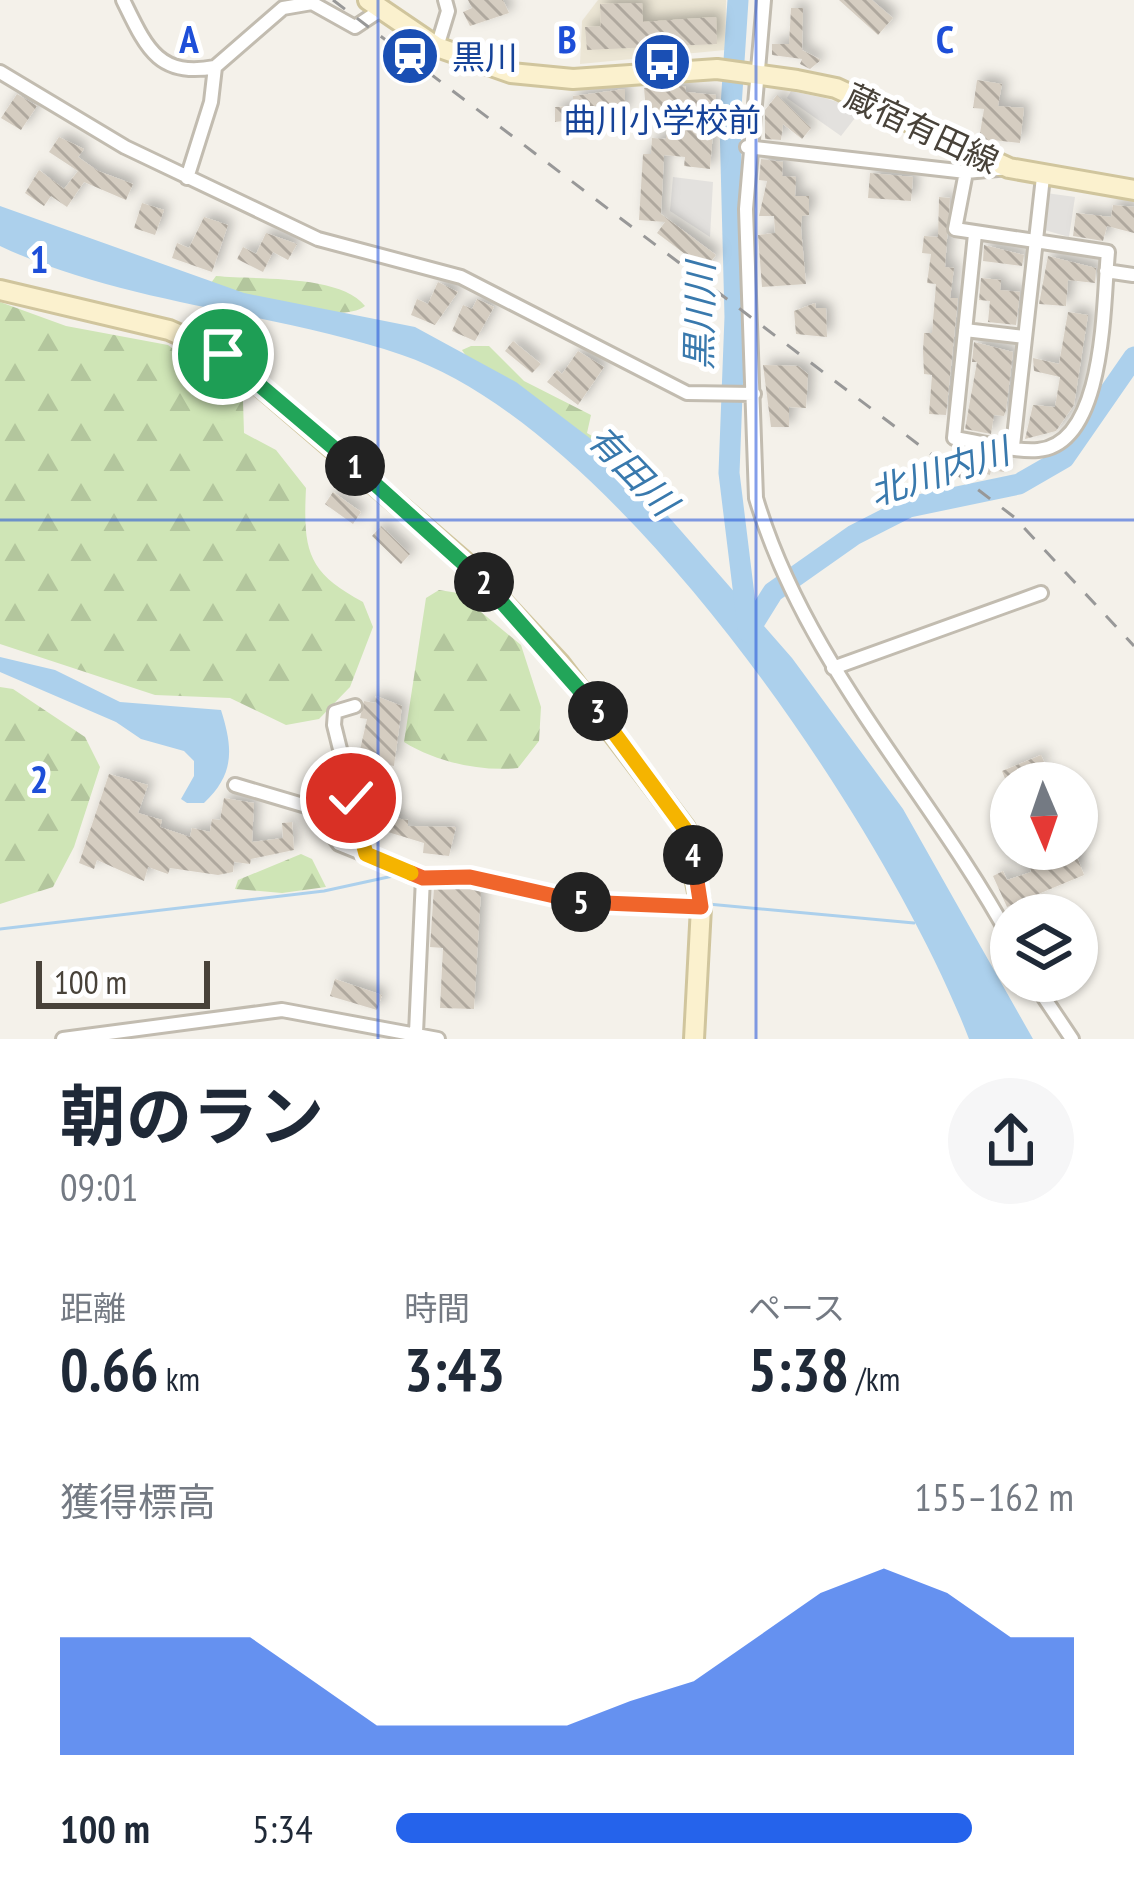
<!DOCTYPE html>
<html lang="ja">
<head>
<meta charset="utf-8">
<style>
	:root { --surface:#fff; --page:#f6f6f7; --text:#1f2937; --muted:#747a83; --accent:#2563eb }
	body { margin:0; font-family:"PT Sans Narrow","Noto Sans JP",sans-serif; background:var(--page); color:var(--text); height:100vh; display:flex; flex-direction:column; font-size:45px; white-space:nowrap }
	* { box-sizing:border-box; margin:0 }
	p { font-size:39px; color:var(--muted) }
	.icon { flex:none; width:66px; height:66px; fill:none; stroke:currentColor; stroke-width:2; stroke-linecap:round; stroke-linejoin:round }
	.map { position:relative; height:1039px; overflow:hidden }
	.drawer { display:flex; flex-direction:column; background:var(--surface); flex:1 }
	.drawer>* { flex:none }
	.needle { width:78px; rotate:178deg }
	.buttons { position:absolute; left:990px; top:762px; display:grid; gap:24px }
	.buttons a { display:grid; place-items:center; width:108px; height:108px; border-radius:50%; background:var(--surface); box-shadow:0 3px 9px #0004; font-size:60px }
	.scale { position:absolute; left:36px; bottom:30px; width:174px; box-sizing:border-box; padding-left:12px; border:6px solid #484239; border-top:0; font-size:33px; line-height:42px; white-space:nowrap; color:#484239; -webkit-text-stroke:9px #fff; paint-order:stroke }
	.pin { position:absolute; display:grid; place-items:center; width:102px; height:102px; color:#fff; margin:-51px; border:6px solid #fff; border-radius:50%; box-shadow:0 3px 12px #0007 }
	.km { position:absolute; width:60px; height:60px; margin:-30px; border-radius:50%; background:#222; color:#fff; font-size:33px; line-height:60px; text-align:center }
	.round { display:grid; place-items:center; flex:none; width:126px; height:126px; border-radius:63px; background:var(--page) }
	.summary { display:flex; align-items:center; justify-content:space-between; height:204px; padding:0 60px }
	h1 { font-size:66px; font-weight:700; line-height:90px }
	.stats { display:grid; grid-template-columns:repeat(3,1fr); gap:18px; height:204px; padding:12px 60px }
	.stats div { display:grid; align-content:center }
	.stats b { font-size:60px; font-weight:700 }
	.stats small { font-size:33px; font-weight:400 }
	.stats p { font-size:33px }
	.chart { height:336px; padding:24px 60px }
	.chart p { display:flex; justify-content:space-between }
	.chart svg { width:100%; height:216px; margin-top:12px; fill:var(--accent); opacity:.7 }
	ul { padding:0 60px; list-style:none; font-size:39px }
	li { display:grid; grid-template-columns:192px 144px 1fr; align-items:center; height:90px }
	li i { height:30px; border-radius:15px; background:var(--accent) }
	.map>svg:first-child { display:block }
</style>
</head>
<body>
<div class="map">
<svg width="1134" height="1039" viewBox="0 0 1134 1039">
	<defs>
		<pattern id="forest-firs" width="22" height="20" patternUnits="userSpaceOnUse" patternTransform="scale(3)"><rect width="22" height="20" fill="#cfe5b6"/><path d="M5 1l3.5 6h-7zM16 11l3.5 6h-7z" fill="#b3c69d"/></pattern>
		<pattern id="building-back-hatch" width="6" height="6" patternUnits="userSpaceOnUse" patternTransform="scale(3)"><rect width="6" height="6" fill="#d5cdc1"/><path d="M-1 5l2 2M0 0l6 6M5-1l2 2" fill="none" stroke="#afa89e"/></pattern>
		<filter id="shadow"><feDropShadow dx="5.5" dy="-5.5" stdDeviation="6" flood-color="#0004"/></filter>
	</defs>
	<rect width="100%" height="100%" fill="#f4f1ea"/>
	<path fill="#ece6d5" d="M598,0H726L725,50L580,64L582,21Z"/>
	<path fill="url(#forest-firs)" d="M216,276C257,280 340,274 365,306C337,327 243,295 211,283Z
		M0,302L66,326L168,345L243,401L244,433L276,450L306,488C303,551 307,572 363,602L373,627L350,687L319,719L286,725L230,698L155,695L0,644Z
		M471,346H489L524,381L591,415L587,433C613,448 628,457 637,488L470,362L462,350Z
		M439,590L458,593L521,645L541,707L539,741L518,768C481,772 436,762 404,742L426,598Z
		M0,687L13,689L85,737L100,767L74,847L53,887L0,904Z
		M301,854L312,859L326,887L282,893L235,889L238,880Z"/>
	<path fill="#e3e1de" d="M791,91L824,98L862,109L841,136L787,98Z
		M673,177L713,182L710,237L670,211Z
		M1046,193L1075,197L1069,237L1041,229Z"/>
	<path fill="#acd0ec" d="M0,206L244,293L415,327L516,382L620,461L792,658L903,809L1033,1039H969C889,830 619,428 402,355C273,311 126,305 0,246Z
		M0,657L55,670L120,702L221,710C233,748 235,774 204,803H187L181,799L194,776V761L184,751L141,739L116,722L0,672Z"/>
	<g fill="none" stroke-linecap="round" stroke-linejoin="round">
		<path stroke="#acd0ec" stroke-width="3" d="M708,904L914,923
			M0,929L324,891L402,874"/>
		<path stroke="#acd0ec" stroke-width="21" d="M738,0L730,122L735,317L729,473L748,628
			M748,632L773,592L854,535L909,507L1019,484L1064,458L1134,357"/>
	</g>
	<path fill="url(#building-back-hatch)" filter="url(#shadow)" d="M468,0H503L509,13L470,26L463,12L472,8Z
		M839,0H872L893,18L878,35Z
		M642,3L643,22L716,17L717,44L587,50L585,27L601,26L600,4Z
		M791,8H803L802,50L821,60L810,69L800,64L802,59L772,55V44H789Z
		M977,80L1002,84L998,106L1024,108L1020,143L993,140L992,145L979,139L984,109L973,108Z
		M685,86L686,92L716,95L710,169L684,166L685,157L664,155L661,214L716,255L705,269L657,233L665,222L639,220L643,154H651L652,138L666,139L668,109L646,111L644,88Z
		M625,89V113L555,122V107L573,106V96Z
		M17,94L37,106L21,130L1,118Z
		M777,95L811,128L802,139L783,124L781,140L765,139V110Z
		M59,137L84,149L78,157L98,171L133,184L126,200L84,182L67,207L51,196L44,206L25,193L39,170L64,189L78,171L49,152Z
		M761,159L783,162L782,176L796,177L795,196H809V215L802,216L801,228L806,284L762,287L758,235L775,233L774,216H759L767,181L759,180Z
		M870,173L913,177L911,201L868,198Z
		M939,197L950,198L945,267L954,268L950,298H958L946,415L929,414L932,375L924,374L923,351L924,333H932L936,284L927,283L931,254L922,253L924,236L938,237Z
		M142,203L164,210L155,235L134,228Z
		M1113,205L1134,207V233L1107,226L1103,241L1073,236L1076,213L1111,217Z
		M204,217L228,225L212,272L172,258L177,243L189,248Z
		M266,233L297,244L288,260L273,252L263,272L237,259L243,247L256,254Z
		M984,245L1024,255L1022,266L983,261Z
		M1048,256L1096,268L1095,283L1068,280L1066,306L1039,304Z
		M981,278L1001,280L1000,290L1020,292L1016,325L988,322L990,301L979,300Z
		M438,282L458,292L435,325L411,315L417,299L428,304Z
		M477,299L494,307L475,341L452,331L463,305L472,309Z
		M815,303L816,308H826L827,337L796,334L794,311Z
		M1068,312L1088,315L1074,405L1056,431L1025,439L1033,405L1055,407L1060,377L1034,371L1033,358L1059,364Z
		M513,341L541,364L532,373L505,351Z
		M974,342L1013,352L1006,410L1004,416L994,415L991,434L965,429L977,362H972Z
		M578,351L604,367L578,405L547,382L557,370L562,374Z
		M763,365L798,366L808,374L806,408L789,407V427H771Z
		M963,450L1006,458L1004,472L991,470L990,475L961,467Z
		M333,492L361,512L353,524L325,504Z
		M381,526L410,554L401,564L372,536Z
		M376,696L402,706L394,766L358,759L367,719L360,718L364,701L375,703Z
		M1041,755L1045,764L1006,781L1002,771Z
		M109,774L148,785L138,813L162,820L160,827L190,837L192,828L210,832L212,819L220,820L224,798L254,803L252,842L283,838L282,823L292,822L294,850L251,859L250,864L234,862L233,872L218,875L170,868L168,874L148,867L144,881L97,860L94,869L79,863Z
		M380,816L408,820V826L456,827L449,856L423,853L424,843L378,829Z
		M1027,849H1074L1084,875L1007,907L993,876L1003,871L1007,880L1031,872Z
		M434,888L481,890L474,1009L440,1008L443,948L430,947Z
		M335,979L382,995L377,1010L330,996Z"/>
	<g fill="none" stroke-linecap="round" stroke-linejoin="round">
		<g stroke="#c2bcb0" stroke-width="18">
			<path id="street" d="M123,0C146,47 158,78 215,67
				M764,0L746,209L756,498C805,664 930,791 1011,940
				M437,47L448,11L445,0
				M0,72L125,147L318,239L461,277L687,393L754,394
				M747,147L966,172L1008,168
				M966,172L955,229L1108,252C1103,303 1106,444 1038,450C1012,452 979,441 954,438L975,234
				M187,178L211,102L215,67L283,8L312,3L355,27L382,9
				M1106,271L1133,275
				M965,330L1024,337
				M1013,446L1043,177
				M833,668L1041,593
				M355,706L335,712L334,725L366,854
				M235,785L313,808L339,844L423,878L470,877L591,904L701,907
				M1033,981L1072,1039
				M416,1033L423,878
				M63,1039L282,1010L438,1039"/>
		</g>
		<g stroke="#d0c59d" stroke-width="24">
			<path id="secondary" d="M368,0L437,47L511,73L573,79L717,69L797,80L836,88L1009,168L1134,190
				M0,290L169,330L223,354L467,564L560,664L685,828L701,907L694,1039"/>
		</g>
		<use href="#street" stroke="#fff" stroke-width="12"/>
		<use href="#secondary" stroke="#fbf1ce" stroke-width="18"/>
		<path stroke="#989898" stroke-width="3" stroke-dasharray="15 15" stroke-linecap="butt" d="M333,0L1014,517L1134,646"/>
	</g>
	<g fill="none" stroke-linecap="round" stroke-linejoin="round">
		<g stroke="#fff" stroke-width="24">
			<path id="split-1" d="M223,354L355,466"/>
		</g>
		<g stroke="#fff" stroke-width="24">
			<path id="split-2" d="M355,466L484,582"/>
		</g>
		<g stroke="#fff" stroke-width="24">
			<path id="split-3" d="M484,582L598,711"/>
		</g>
		<g stroke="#fff" stroke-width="24">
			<path id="split-4" d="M598,711L685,829L693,855"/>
		</g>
		<g stroke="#fff" stroke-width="24">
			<path id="split-5" d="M581,902L701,907L693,855"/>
		</g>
		<g stroke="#fff" stroke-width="24">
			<path id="split-6" d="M411,873L423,878L470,877L581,902"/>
		</g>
		<g stroke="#fff" stroke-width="24">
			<path id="split-7" d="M351,798L366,854L411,873"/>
		</g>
		<use href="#split-1" stroke="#22a559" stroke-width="15"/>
		<use href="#split-2" stroke="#22a559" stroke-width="15"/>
		<use href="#split-3" stroke="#22a559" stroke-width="15"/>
		<use href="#split-4" stroke="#f5b400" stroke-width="15"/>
		<use href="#split-5" stroke="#f0652b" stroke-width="15"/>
		<use href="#split-6" stroke="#f0652b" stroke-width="15"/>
		<use href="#split-7" stroke="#f5b400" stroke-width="15"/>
	</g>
	<path fill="none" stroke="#1d4ed8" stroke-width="3" stroke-opacity="0.55" d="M378,0V1039M756,0V1039M0,520H1134"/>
	<defs>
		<g id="station-disc" transform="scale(3)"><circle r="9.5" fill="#1a4fb4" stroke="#fff"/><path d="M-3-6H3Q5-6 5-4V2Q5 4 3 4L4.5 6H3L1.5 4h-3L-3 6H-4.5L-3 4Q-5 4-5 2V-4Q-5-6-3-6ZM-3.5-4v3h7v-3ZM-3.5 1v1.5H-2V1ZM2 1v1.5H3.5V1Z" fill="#fff"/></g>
		<g id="bus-disc" transform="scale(3)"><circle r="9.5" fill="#1a4fb4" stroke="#fff"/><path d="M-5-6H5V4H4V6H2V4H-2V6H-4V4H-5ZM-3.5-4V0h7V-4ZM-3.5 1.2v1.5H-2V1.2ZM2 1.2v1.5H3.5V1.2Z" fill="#fff"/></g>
	</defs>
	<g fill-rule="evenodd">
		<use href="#station-disc" x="410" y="56"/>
		<use href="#bus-disc" x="662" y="62"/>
	</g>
	<g text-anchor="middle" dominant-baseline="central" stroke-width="10" stroke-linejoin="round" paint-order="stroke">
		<g font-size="33" fill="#164399" stroke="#fff" text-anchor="start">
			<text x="452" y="56">黒川</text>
			<text x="662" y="119" text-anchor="middle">曲川小学校前</text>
		</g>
		<g font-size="33" fill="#484239" stroke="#fff">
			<text transform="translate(922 128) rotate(25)">蔵宿有田線</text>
		</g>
		<g font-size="36" font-style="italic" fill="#3979ad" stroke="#fff">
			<text transform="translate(699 316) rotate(-89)">黒川川</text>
			<text transform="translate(633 470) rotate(46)">有田川</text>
			<text transform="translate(939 471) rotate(-18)">北川内川</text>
		</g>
	</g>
	<g font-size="39" text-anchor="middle" font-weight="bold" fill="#1d4ed8" stroke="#fff" stroke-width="10" stroke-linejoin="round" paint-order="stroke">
		<text x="189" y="53">A</text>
		<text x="567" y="53">B</text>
		<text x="945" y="53">C</text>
		<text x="39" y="273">1</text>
		<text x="39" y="793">2</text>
	</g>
</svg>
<div class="buttons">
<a><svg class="needle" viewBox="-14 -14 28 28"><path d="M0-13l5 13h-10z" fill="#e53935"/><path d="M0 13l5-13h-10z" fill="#747a83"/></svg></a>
<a><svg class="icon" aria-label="layers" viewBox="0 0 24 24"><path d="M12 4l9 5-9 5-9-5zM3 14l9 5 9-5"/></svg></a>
</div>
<div class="scale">100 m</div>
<div class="pin" style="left:223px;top:354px;background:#1e9e55"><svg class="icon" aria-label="arrive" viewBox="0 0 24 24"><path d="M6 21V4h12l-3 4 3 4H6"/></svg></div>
<div class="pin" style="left:351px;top:798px;background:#d93025"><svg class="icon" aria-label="check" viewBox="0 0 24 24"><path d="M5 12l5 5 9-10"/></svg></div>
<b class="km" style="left:355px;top:466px">1</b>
<b class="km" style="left:484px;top:582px">2</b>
<b class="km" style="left:598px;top:711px">3</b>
<b class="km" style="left:693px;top:855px">4</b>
<b class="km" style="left:581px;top:902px">5</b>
</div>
<section class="drawer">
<div class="summary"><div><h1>朝のラン</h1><p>09:01</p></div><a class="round"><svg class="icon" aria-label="share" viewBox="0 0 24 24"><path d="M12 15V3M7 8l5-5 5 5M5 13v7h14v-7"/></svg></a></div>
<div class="stats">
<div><p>距離</p><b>0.66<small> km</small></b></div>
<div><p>時間</p><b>3:43</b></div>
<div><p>ペース</p><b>5:38<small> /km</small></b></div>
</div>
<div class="chart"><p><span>獲得標高</span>155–162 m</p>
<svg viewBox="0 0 160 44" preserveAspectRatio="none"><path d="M0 44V20L10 20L20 20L30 20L40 29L50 38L60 38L70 38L80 38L90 33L100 29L110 20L120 11L130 6L140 11L150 20L160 20V44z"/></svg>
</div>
<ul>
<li><b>100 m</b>5:34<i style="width:85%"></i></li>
</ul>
</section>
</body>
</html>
